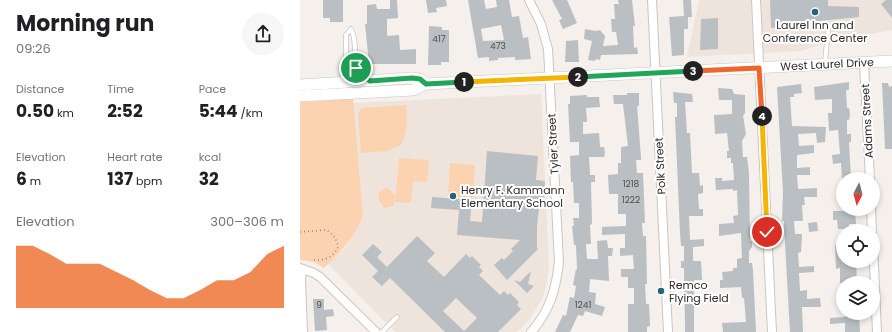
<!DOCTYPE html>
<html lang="en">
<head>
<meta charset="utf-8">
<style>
	:root { --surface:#fff; --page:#f6f6f6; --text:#202124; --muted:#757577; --accent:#ea580c }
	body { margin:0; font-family:Poppins,sans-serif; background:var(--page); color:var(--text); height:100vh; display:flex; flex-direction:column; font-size:15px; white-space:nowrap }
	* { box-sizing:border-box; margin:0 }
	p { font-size:13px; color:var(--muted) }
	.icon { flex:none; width:22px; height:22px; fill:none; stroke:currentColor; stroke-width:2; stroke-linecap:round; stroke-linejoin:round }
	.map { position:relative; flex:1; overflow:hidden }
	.sheet { display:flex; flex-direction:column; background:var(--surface); width:300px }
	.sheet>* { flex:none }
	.needle { width:26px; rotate:186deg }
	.fabs { position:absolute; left:536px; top:172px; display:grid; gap:8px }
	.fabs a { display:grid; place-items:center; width:44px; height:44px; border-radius:50%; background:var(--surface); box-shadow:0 2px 6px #0003; font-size:20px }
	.pin { position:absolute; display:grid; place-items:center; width:34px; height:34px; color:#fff; margin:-17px; border:2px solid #fff; border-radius:50%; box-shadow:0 1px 4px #0007 }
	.km { position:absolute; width:20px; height:20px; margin:-10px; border-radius:50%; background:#222; color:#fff; font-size:11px; line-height:20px; text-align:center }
	.round { display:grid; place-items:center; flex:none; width:42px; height:42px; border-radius:21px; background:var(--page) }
	.summary { display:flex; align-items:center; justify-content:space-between; height:68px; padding:0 16px }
	h1 { font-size:22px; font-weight:700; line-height:30px }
	.metrics { display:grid; grid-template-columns:repeat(3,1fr); gap:6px; height:68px; padding:4px 16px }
	.metrics div { display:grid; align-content:center }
	.metrics b { font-size:17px; font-weight:700 }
	.metrics small { font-size:11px; font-weight:400 }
	.metrics p { font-size:11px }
	.chart { height:112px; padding:8px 16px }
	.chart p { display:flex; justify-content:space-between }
	.chart svg { width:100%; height:72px; margin-top:4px; fill:var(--accent); opacity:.7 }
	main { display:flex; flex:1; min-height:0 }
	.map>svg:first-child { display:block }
</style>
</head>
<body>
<main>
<section class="sheet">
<div class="summary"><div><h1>Morning run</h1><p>09:26</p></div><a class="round"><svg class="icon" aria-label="share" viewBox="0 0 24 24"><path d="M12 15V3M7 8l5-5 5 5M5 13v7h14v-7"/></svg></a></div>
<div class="metrics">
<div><p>Distance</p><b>0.50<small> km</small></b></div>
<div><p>Time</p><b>2:52</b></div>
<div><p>Pace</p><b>5:44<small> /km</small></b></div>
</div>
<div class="metrics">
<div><p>Elevation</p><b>6<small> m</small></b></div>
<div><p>Heart rate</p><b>137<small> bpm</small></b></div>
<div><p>kcal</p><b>32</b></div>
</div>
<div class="chart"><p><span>Elevation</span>300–306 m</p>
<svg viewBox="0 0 160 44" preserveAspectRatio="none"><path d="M0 44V6L10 6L20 11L30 17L40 17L50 17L60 22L70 27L80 33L90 38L100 38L110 33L120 27L130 27L140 22L150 11L160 6V44z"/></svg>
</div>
</section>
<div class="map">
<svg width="592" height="332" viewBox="0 0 592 332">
	<rect width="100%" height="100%" fill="#f5f0ec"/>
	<path fill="#efe4db" d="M399,0H592V30L538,40L501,51L387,57Z
		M241,94L249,268L246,287L242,299L230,319L217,332H95L28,264L46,247L63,215L53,103Z"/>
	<path fill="#fcd3b0" d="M53,99L63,215C55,237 41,252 24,268L14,262L0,260V102Z
		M106,105C107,119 108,132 101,145L88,151L61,153L58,113L62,108Z
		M99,158L129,160L127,182L113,181L111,203L95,202Z
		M150,163L175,165L173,198L148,196Z
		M87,187L95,195L94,206L84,208L79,200V192Z"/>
	<path fill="#b9bfc2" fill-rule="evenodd" d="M23,0H43V22H30V18H23Z
		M90,0H97L98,18L87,19V36L99,35L100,50L116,49V64H69L65,24H67V5L76,4L77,9H90Z
		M126,0H146L147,6L136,8L137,12L128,13Z
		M168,0H184L186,9L197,7L196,0H209L212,17L219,16L223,38L228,37L231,59L215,60V57L198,58V60L189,61V57L178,58ZM201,25L204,40L183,41L181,29Z
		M252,0H267L277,23L263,29L259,20L262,19Z
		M318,0H332L335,26H333L334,48L337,47L338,54L301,55L300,60L296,59L295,61L288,60L292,41L284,39L285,29L296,31L300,30L305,36L303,46L318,45L316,32H312L311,19H315L314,4H319Z
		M383,0H391L392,17H388V29H384V55L372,56L369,17L384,16Z
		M470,0H528V6L559,7V17L519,21H484V27L471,28Z
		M586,0H592V18L581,4Z
		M418,18V49L400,50L401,19Z
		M129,26L142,27V30H149V62H141V65H128Z
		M278,40L279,62H265L266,41Z
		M549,82V90H546L547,108H549L550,114L549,120H547V134H551V142H549L551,179H542L541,163L533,164L532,155L540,154L538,130L529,131L528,113H532V99L515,100L514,87Z
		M582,83H588L589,87L592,86V149H585Z
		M501,84L502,93L494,94V97H490L492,126L526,127L525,142L517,143L516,133L498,134L499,146L514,145V153L497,155V168L510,167V175H497L498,189L517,188V197H504L505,205H502L503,221H494L495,234H502L501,252L498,253L499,267L514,266V272L499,273L500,291L507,290V299L520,298L521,307H502L503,332H490L484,225V221H482L483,193L477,87Z
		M418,88L432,89L434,94L445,95V113L443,116L446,134L442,141L443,157H447L449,173L450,241H452V247L449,251V263H452L453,270L456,332H423L422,323L446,322L444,298H442L441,287L420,288V280H423L422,272L433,271V268H437V259L442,258L441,233L419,236V224L434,223L433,216L438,215L437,190L433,191V189L416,190L415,178H422V181L434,180L433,163H431V158H427V151H429L427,133L415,134L414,115L432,114V100H419Z
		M373,92L392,94L393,102H385L387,133H390L392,173H399L400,186L403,185V193L398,194L399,209H403V216H389L390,240L404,239V246L393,247V261H401L402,280H394V332H385V324L384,268H381V261H384V246H381L380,233L375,117H377V103H374Z
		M327,93H339V106H337L341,157V160H336L337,173H343L345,223H342L343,236H346L347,284H345L346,304H349L350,326L347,327V332H328V304H334V288H328V277H321V269H334L333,255L320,256V248H325V234L302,235V227L326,226V214H318V194H309L308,175L318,174V163H321V147L328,146L323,104H314L313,95H327Z
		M287,95V97H299L300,107L286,108L287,122H283V134L299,133L300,147H304L305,153L304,157H289L290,175H295V182H291L292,224L290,225L291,244H286L287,259H298L297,241L307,240L308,248H313L312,256H308L309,281L290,279L289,292L296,293L295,304L305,307L302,316L285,311L283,316L278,315L270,332H255L263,315L266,316L270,297L274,298L276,286L273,285L276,269L277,270L276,245H274L272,226H274L273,218H279V203H274L273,182H271L270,156L279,155V142H270L268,104H270V96Z
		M187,151L238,156L236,180L245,181L244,197H240L237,227V248L238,249L207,280L194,265L202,258L204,260L213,251L211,249L220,240L157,235L159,210L131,208L132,197L172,200L170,221L182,222Z
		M533,211H555L556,224H549V229H538L537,220H533Z
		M517,222L518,231L509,232L508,223Z
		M117,236L135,253L127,261L144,277L166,254L170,258L172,256L181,265L179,267L183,271L179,275L200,295L204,291L208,295L210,293L219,302L217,305L221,309L198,332H145L90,278L82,286L72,277L78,271L62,255L73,244L82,252L77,257L87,267ZM156,298L177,318L164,331L143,311Z
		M535,245H543V261H556L557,283H540V268L536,269Z
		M231,271L228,284L234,286L227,293L214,280L220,282Z
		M13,299H24V310L33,309L34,316L26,317L27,330L15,331Z
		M545,313H559L560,332H545V323L530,324V318L545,317Z"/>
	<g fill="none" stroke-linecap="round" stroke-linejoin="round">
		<g stroke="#cbc6c2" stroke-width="5.5">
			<path id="service" d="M458,39L469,38
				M525,62L528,31
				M40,81L46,70V35L51,29C60,46 48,64 66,78
				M82,332L97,317"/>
		</g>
		<g stroke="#cbc6c2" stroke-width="10">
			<path id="minor" d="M229,0L241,24L248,49L259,262C256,289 250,311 231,332
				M352,0L368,332
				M456,0L472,332
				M564,63L570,179
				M571,209L572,231
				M573,243L577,332
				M0,268L14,273L20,277L76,332
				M2,269L1,280L3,332"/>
		</g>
		<g stroke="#cbc6c2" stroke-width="12">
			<g id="secondary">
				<path d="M0,85L112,78L120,79L126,84"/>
				<path id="s1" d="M0,96L113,90L126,84L592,61"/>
			</g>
		</g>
		<path stroke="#8a8784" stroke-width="1.5" stroke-dasharray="1 3" stroke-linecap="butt" d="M0,232L26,230C33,233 37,240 38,247C34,257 24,261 14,260"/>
		<use href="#service" stroke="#fff" stroke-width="4"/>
		<use href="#minor" stroke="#fff" stroke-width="8"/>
		<use href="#secondary" stroke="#fff" stroke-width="11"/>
	</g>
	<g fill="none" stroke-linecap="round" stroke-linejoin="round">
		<g stroke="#fff" stroke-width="8">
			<path id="split-1" d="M56,68L60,73L70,81L112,78L120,79L126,84L164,82"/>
		</g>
		<g stroke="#fff" stroke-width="8">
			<path id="split-2" d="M164,82L278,77"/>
		</g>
		<g stroke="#fff" stroke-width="8">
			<path id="split-3" d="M278,77L393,71"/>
		</g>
		<g stroke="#fff" stroke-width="8">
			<path id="split-4" d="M393,71L459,68L462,116"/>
		</g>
		<g stroke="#fff" stroke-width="8">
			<path id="split-5" d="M462,116L467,232"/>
		</g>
		<use href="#split-1" stroke="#22a559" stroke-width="5"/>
		<use href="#split-2" stroke="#f5b400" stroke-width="5"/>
		<use href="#split-3" stroke="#22a559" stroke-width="5"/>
		<use href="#split-4" stroke="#f0652b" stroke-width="5"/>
		<use href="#split-5" stroke="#f5b400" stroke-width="5"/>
	</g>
	<g fill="#28627b" stroke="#fff" stroke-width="1.5">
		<circle cx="515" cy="12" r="4"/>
		<circle cx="153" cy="196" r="4"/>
		<circle cx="361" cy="291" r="4"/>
	</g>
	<g text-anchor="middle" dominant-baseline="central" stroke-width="4" stroke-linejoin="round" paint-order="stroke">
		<g font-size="9" fill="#4f4f4e">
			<text x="139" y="39">417</text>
			<text x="198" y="46">473</text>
			<text x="331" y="184">1218</text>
			<text x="331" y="200">1222</text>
			<text x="19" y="305">9</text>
			<text x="283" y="305">1241</text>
		</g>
		<g font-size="11" fill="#2c2a28" stroke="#fff" text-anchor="start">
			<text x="515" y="25" text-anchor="middle">Laurel Inn and<tspan x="515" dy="13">Conference Center</tspan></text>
			<text x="161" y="190">Henry F. Kammann<tspan x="161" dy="13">Elementary School</tspan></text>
			<text x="369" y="285">Remco<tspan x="369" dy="13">Flying Field</tspan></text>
		</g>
		<g font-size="11" fill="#2c2a28" stroke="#fff">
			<text stroke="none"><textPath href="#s1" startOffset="529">West Laurel Drive</textPath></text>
			<text transform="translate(567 121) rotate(-93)">Adams Street</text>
			<text transform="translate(253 144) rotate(-93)">Tyler Street</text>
			<text transform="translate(360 166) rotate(-93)">Polk Street</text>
		</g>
	</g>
</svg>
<div class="fabs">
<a><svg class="needle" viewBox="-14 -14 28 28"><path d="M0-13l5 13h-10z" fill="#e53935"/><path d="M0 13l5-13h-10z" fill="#757577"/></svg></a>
<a><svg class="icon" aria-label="locate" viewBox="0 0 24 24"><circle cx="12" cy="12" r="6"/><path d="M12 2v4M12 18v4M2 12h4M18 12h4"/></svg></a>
<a><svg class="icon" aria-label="layers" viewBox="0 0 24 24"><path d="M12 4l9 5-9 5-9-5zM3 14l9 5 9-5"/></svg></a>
</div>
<div class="pin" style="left:56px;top:68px;background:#1e9e55"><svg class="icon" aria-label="arrive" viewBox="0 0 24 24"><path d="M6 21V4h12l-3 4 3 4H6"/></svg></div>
<div class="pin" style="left:467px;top:232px;background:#d93025"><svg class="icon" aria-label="check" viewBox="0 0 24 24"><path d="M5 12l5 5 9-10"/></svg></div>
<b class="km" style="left:164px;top:82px">1</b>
<b class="km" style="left:278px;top:77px">2</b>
<b class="km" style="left:393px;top:71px">3</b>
<b class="km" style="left:462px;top:116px">4</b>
</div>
</main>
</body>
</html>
